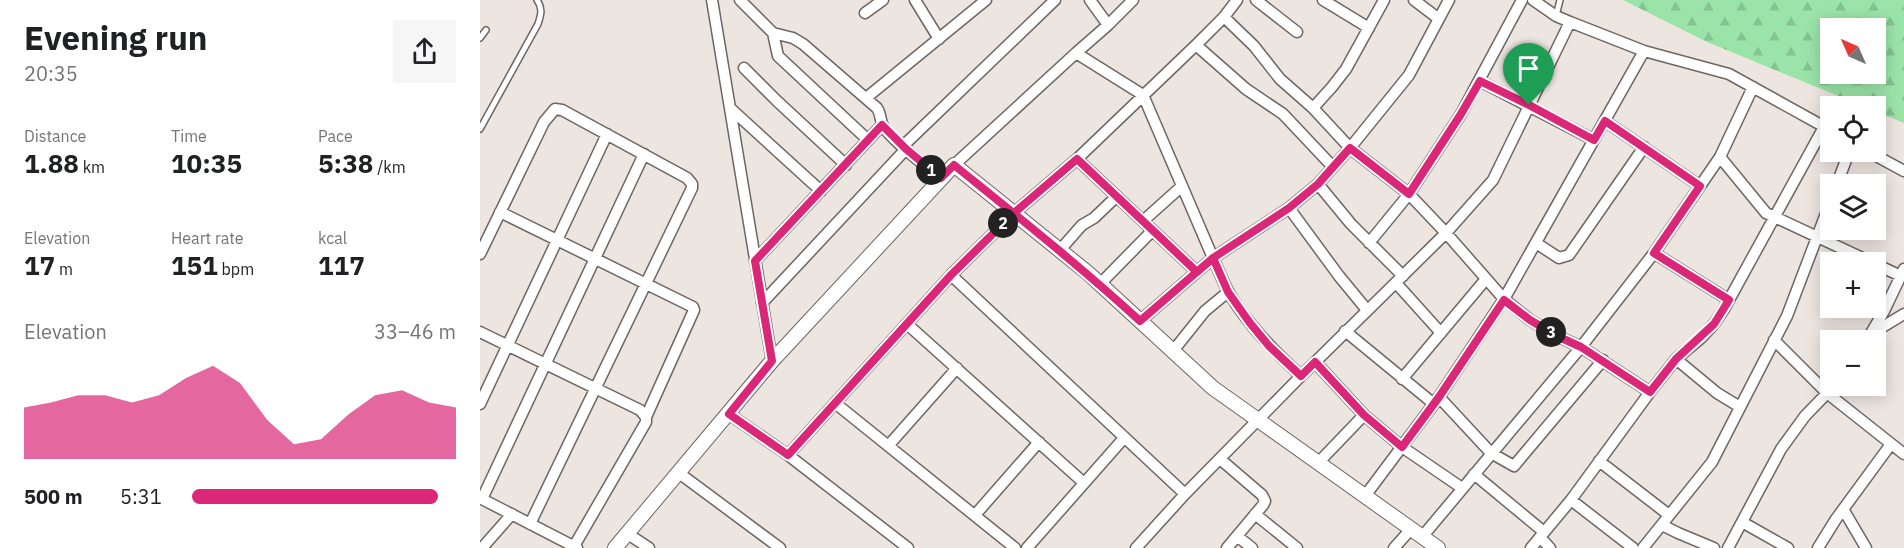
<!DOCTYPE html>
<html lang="en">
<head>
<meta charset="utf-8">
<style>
	:root { --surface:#fff; --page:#f6f6f6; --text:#202124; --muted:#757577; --accent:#db2777 }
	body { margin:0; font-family:"IBM Plex Sans",sans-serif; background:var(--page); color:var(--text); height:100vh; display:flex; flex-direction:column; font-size:22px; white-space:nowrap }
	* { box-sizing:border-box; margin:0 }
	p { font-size:20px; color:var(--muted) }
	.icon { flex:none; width:33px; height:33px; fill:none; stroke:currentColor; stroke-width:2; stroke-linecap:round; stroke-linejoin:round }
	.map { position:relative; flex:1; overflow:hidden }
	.drawer { display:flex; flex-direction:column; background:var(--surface); width:480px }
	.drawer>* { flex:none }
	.needle { width:39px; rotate:315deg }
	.controls { position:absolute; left:1340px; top:18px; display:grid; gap:12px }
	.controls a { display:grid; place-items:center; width:66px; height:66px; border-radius:0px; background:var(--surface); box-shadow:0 3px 15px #0003; font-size:30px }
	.pin { position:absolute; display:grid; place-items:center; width:51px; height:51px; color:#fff; margin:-62px -26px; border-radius:50% 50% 50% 0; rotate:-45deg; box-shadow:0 0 6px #0007 }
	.pin .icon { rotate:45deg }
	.km { position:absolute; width:30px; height:30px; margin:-15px; border-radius:50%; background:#222; color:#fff; font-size:16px; line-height:30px; text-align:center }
	.round { display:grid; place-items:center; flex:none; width:63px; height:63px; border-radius:0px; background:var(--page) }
	.overview { display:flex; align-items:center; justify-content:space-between; height:102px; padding:0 24px }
	h1 { font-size:33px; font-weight:700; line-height:45px }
	.metrics { display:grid; grid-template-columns:repeat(3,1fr); gap:9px; height:102px; padding:6px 24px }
	.metrics div { display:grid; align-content:center }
	.metrics b { font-size:26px; font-weight:700 }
	.metrics small { font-size:16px; font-weight:400 }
	.metrics p { font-size:16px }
	.chart { height:168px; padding:12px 24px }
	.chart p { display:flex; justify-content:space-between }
	.chart svg { width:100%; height:108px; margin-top:6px; fill:var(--accent); opacity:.7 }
	ul { padding:0 24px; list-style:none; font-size:20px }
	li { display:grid; grid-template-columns:96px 72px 1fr; align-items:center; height:45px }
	li i { height:15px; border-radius:8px; background:var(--accent) }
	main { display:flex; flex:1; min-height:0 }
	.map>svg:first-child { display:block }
</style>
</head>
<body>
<main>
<section class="drawer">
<div class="overview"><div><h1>Evening run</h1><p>20:35</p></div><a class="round"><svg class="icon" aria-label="share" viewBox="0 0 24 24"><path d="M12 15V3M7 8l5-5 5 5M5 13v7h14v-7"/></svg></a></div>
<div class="metrics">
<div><p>Distance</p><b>1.88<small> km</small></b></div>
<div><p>Time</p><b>10:35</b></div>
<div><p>Pace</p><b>5:38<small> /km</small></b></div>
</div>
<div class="metrics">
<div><p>Elevation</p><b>17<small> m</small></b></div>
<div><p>Heart rate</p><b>151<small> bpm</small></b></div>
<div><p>kcal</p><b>117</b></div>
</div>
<div class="chart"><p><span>Elevation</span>33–46 m</p>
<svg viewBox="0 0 160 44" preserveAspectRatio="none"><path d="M0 44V23L10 21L20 18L30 18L40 21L50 18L60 11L70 6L80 13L90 28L100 38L110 36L120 26L130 18L140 16L150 21L160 23V44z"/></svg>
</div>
<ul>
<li><b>500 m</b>5:31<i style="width:93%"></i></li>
</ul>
</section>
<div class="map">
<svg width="1424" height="548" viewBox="0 0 1424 548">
	<defs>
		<pattern id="forest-firs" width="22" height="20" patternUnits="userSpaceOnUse" patternTransform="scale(1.5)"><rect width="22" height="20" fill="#9be4a9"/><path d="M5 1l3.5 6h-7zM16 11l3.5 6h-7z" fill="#85c391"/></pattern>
	</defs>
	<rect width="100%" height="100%" fill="#ede5e0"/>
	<path fill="url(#forest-firs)" fill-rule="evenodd" d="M1143,0H1424V123L1395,111V106H1383L1227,42ZM1350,28H1395V74H1350Z"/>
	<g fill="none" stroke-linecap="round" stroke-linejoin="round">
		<g stroke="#6d6662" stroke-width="8">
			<path id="service" d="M1076,16L1080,0
				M0,38L6,30
				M0,129L58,24C61,15 63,8 57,0"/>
		</g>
		<g stroke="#6d6662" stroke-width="13">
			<path id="minor" d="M232,0L292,361
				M260,0L293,33L313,38L323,44L397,108C401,114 400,120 403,126C412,141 447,166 461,179
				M435,0L459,39
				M610,0L628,25L596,53L663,95L733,258L660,321
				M776,0L817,32
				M843,0L889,28
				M934,0L959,19
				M1053,0L1076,16L1090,22L1164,51L1249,74L1350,130
				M385,13L403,0
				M744,17L774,46L800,79L833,108L870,148L929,194L966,233L1024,299L959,397L885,496
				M628,25L653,0
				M293,33L298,56L388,140
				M716,45L766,89L803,114L853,167
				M1164,51L1024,299L1050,320L1077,336L1101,347L1170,392
				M264,68L297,101L366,165
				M1000,81L1114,140
				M386,98L506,0
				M250,108L341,191
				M833,108L852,87L866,69L904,0
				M1125,121L1220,186
				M423,146L575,0
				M1389,152L1424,171
				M1240,157L1286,213L1391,262
				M597,159L717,272
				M474,165L596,53
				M838,184L871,224L923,276
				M1357,184L1369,152
				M809,208L859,276L887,310
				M20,212L213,307L214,310L166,417
				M663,221L702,186
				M889,243L929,194L981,114L1042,0
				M1056,243L1079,258L1089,255L1164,147
				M580,250L602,225L614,218L636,197
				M1174,253L1249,300
				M0,254L64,122L75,109L82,110L207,178L212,184V188L50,524
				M275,261L402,125
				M1395,264L1421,276
				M471,275L705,494
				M916,283L961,333
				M620,284L672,231
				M282,303L426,149
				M427,324L604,483
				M865,331L954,404
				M0,332L160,410L166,417V422L93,548
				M1391,334L1424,314
				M1294,340L1347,393L1424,454
				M1387,340L1404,311L1424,269
				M693,351L725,311L748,292
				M1196,359L1237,393L1260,407
				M835,362L884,415L922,447L982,488
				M821,376C794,351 768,325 749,293C743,282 738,269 733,258L809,208L838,184L870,148L929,75L969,0
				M922,379L1006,279
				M959,397L1011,453L1034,466L1123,360
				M355,403L535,548
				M0,404L127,134
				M249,414L308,455L471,275L534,213L597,159L716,45L744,17L757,0
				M408,446L477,368
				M308,455L428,548
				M740,459L782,495L785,501L783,505L747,548
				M1119,461L1189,515
				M838,463L884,415
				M199,473L300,548
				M994,474L1064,532
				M0,498L97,548
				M2,499L164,154
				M1091,500L1153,548
				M1363,509L1386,548
				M775,514L817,548
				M495,515L559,442
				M1262,522L1308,548
				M1182,525L1198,533L1234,548
				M148,534L169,548
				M757,536L772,548
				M942,537L1101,347L1174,253L1240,157L1273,87
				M1060,537L1070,548
				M2,548L32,514
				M547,548L644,438
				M656,548L705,494L821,376L966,233L1013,180L1090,22
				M914,548L931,529
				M1051,548L1091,500L1170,392L1196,359L1221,338L1234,324L1244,309L1344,127
				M1163,548L1232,462L1307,316L1350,203
				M1248,548L1301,449L1325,416L1354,386
				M1338,548L1356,519L1411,444"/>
		</g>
		<g stroke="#6d6662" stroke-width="16">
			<path id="tertiary" d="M135,548L292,361L474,165L608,273L733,388L958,548"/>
		</g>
		<use href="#service" stroke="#fff" stroke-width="5"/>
		<use href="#minor" stroke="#fff" stroke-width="10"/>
		<use href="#tertiary" stroke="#fff" stroke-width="14"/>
	</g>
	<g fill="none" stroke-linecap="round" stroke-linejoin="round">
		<g stroke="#fff" stroke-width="12">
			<path id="route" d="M1049,105L1000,81L981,114L929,194L870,148L838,184L809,208L733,258L660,321C600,266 537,216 474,165L461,178L426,149L402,125L275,261L292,361L249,414L308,455L471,275L534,213L597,159L717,272L733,258L748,292L770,323L789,346L821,376L835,362L884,415L922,447L959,397L1024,300L1050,320L1077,336L1101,347L1170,392L1196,359L1234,324L1249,300L1174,253L1220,186L1125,121L1114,140L1049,105"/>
		</g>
		<use href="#route" stroke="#db2777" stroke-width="8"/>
	</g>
</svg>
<div class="controls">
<a><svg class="needle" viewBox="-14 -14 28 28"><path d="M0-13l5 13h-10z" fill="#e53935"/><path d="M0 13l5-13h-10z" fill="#757577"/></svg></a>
<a><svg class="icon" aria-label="locate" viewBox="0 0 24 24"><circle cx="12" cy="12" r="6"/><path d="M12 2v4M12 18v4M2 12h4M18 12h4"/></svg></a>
<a><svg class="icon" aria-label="layers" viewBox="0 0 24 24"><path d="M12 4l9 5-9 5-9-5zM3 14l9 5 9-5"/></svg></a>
<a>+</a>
<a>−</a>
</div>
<div class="pin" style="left:1049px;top:105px;background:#1e9e55"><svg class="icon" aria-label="arrive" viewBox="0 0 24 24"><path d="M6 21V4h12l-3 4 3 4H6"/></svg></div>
<b class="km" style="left:451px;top:170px">1</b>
<b class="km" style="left:523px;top:223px">2</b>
<b class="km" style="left:1071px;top:332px">3</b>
</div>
</main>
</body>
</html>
